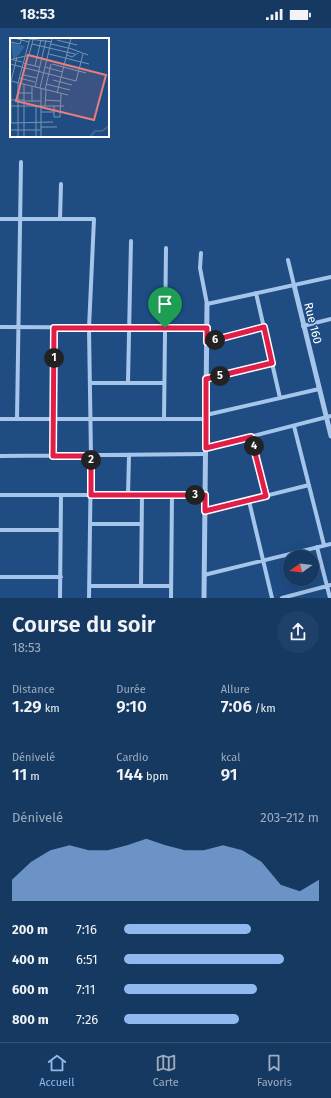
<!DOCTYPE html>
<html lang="fr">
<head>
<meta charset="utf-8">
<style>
	:root { --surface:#163962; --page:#1f4068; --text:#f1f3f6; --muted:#9eacbe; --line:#355377; --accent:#90b9f0 }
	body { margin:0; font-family:"Fira Sans",sans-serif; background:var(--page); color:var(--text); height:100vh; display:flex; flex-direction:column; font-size:15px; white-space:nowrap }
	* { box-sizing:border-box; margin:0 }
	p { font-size:13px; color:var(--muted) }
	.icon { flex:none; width:22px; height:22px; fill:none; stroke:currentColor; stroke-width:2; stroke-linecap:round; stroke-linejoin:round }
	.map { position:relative; height:570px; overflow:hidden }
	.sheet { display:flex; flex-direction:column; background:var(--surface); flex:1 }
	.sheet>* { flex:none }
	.needle { width:26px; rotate:256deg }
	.tools { position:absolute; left:283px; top:522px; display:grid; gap:8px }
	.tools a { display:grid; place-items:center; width:36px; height:36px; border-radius:50%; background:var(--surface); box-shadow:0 4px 16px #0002,0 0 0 1px var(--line); font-size:20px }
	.pin { position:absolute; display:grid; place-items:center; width:34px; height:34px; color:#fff; margin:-41px -17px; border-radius:50% 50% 50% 0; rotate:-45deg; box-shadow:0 0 4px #0007 }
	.pin .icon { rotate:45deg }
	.km { position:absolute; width:20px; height:20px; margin:-10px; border-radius:50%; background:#222; color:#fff; font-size:11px; line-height:20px; text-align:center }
	.round { display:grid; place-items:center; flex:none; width:42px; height:42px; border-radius:21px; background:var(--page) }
	.head { display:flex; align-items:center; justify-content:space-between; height:68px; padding:0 12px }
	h1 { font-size:22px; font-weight:600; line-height:30px }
	.figures { display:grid; grid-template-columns:repeat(3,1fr); gap:6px; height:68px; padding:4px 12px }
	.figures div { display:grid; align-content:center }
	.figures b { font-size:17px; font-weight:600 }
	.figures small { font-size:11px; font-weight:400 }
	.figures p { font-size:11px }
	.chart { height:112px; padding:8px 12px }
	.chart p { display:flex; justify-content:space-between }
	.chart svg { width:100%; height:72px; margin-top:4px; fill:var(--accent); opacity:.7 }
	ul { padding:0 12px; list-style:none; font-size:13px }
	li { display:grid; grid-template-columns:64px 48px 1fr; align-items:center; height:30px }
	li i { height:10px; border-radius:5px; background:var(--accent) }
	.status { display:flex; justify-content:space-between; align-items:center; height:28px; padding:0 20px; background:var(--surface); direction:ltr }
	.status svg { height:11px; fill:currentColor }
	.dock { display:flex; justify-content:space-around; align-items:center; height:56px; border-top:1px solid var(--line); background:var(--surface); font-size:11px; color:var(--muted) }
	.dock a { display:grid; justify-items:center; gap:2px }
	.dock .selected { color:var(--accent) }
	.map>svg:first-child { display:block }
</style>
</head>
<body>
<div class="status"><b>18:53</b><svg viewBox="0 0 49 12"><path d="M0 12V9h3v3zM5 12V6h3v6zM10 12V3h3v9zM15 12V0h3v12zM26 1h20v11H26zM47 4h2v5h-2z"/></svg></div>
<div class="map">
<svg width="331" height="570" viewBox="0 0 331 570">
	<rect width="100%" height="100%" fill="#1e4c83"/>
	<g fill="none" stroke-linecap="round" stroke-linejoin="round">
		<path stroke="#a5c5ea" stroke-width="4" d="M0,191H94L89,300L91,428L89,570
			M60,191L61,156
			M201,225L200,240L207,276L331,249
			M288,232L294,257
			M256,265L280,370
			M303,298L331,291
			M0,299L207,300
			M207,314L264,299
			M206,351L272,335
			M128,354L131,213
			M90,355H164
			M206,387L319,361
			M0,391H206
			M17,391L21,134
			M164,391L166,220
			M294,398L324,517
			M251,409L266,468
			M206,420L331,388
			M0,428L206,426
			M53,429L54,300
			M0,467H205
			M128,467L129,428
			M249,473L272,570
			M205,483L309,457
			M90,496H142
			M0,502H61
			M317,519L330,570
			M204,547L331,516
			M0,549H61
			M89,558H171
			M141,558L142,467
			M60,570L61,467
			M171,570L172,467
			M282,570L331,557"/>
		<path stroke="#a5c5ea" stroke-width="5" d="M294,257L331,408
			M204,570L207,276"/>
	</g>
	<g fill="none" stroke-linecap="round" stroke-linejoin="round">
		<g stroke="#fff" stroke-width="8">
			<path id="route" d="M264,299L272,335L206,351V420L251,409L266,468L205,483V467H91V428H53L54,300H207V314Z"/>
		</g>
		<use href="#route" stroke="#e11d48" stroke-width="5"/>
	</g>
	<g text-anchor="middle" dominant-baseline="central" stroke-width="3" stroke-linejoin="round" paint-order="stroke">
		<g font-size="12" fill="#fff" stroke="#1e4c83">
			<text transform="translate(313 295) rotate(76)">Rue 160</text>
		</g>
	</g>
	<g transform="translate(10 10)">
		<rect width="99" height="99" fill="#1e4c83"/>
		<path d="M1,5L15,8L9,17L3,21Z" fill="#3166a1"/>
		<path fill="none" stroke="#43658d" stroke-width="2" d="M80,99L85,93H92L99,88"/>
		<path fill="none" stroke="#7894b5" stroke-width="1" d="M4,0L19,4M20,1L42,4M47,2L67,7M0,4L10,6L12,0M22,6L65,16M41,6L58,10M59,10L78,17M39,16L79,26M19,17L23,2M57,17L62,19L68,15M0,21L12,24M3,21L20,17L60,28M13,25L29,29M0,26L66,43L73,16M42,26L76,35M25,28L31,2M35,29L53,34M14,37L27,40M9,40L25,44M43,42L62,47M1,43L58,57M14,46V99M36,46L60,52M22,49V63M25,49L36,2M30,50L42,0M35,52L41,26M8,55H22M47,55L61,0M1,62H14M35,62L50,63M14,63H31M1,68H54M35,68L36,52M44,68V79H50L51,56M31,74H44M1,85V43L7,19M1,85L43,84M31,89H47M0,92H31M8,99V45L20,0M26,99V68M31,99V51"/>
		<path fill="#e67e7e" fill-opacity="0.15" stroke="#e67e7e" stroke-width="2" d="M18,17L96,37L84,82L6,63Z"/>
		<rect width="99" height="99" fill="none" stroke="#fff" stroke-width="2"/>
	</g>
</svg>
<div class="tools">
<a><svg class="needle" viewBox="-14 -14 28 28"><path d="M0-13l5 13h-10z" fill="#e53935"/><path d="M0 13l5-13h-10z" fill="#9eacbe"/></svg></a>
</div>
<div class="pin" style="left:165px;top:300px;background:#1e9e55"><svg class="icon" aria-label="arrive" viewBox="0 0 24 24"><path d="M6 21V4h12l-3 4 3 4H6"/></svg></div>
<b class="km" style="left:54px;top:330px">1</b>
<b class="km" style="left:91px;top:432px">2</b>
<b class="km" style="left:195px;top:467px">3</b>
<b class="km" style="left:254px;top:418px">4</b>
<b class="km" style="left:220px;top:348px">5</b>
<b class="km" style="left:215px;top:312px">6</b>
</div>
<section class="sheet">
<div class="head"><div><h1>Course du soir</h1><p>18:53</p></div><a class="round"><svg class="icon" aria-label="share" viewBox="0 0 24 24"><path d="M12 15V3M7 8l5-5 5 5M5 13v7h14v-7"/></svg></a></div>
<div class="figures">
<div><p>Distance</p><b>1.29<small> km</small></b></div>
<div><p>Durée</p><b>9:10</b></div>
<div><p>Allure</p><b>7:06<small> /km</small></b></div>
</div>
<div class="figures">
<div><p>Dénivelé</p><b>11<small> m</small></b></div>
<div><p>Cardio</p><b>144<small> bpm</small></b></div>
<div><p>kcal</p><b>91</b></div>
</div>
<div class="chart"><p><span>Dénivelé</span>203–212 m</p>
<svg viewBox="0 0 160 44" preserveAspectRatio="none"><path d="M0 44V31L10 20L20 13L30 10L40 13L50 13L60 10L70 6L80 10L90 13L100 13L110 10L120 13L130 20L140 34L150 38L160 31V44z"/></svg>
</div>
<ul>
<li><b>200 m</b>7:16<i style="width:65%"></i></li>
<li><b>400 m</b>6:51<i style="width:82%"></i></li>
<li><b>600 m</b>7:11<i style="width:68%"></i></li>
<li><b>800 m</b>7:26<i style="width:59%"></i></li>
</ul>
</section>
<nav class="dock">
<a class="selected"><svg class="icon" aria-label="home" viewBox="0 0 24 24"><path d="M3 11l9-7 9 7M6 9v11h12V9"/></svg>Accueil</a>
<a><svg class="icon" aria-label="map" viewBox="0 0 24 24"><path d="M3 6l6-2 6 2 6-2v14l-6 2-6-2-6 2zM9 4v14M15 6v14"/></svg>Carte</a>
<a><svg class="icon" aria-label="saved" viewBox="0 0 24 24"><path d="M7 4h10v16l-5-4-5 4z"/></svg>Favoris</a>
</nav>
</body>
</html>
